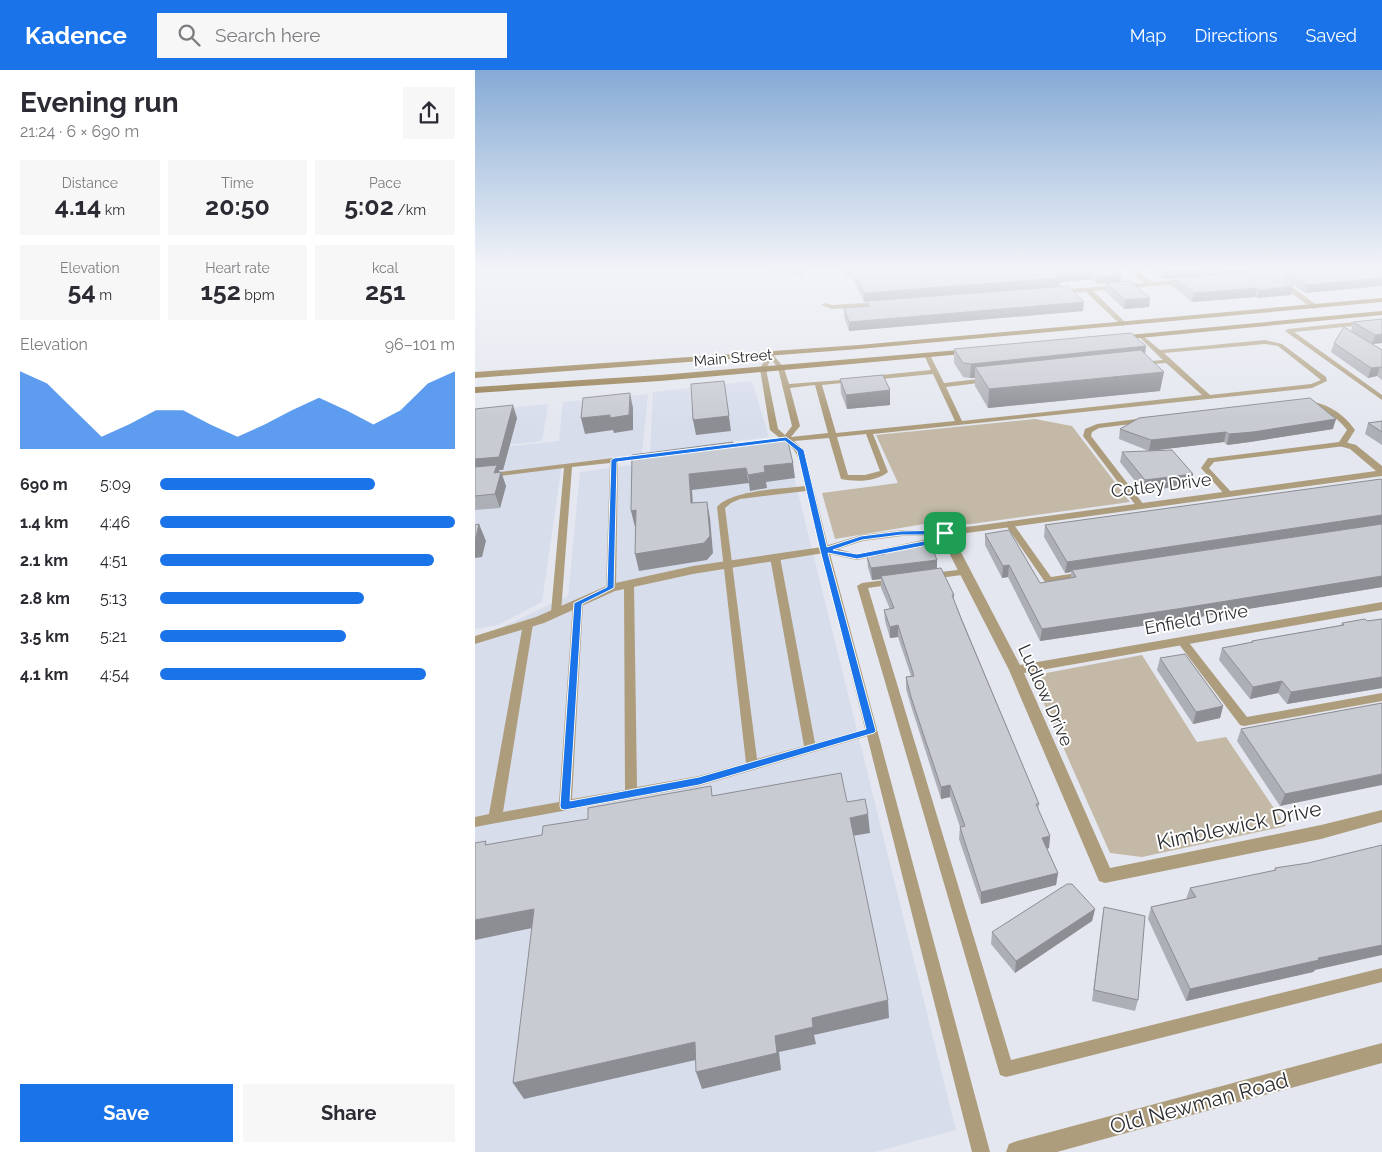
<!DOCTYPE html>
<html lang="en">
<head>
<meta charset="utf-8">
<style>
	:root { --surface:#fff; --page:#f7f7f7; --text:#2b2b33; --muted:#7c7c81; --accent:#1a73e8 }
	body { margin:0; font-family:Raleway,sans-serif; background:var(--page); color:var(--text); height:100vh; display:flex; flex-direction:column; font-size:19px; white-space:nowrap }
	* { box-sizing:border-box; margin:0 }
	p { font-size:16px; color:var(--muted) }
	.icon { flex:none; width:28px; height:28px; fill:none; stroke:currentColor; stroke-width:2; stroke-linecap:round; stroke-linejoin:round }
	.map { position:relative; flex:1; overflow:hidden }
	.panel { display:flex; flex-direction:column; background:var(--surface); width:475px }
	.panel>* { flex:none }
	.pin { position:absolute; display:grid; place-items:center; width:42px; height:42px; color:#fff; margin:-21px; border-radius:10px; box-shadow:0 2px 8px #0006 }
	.round { display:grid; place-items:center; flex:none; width:52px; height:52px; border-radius:0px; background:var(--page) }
	.head { display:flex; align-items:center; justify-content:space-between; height:85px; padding:0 20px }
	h1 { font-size:28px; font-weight:700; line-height:38px }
	.stats { display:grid; grid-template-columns:repeat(3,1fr); gap:8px; height:85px; padding:5px 20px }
	.stats div { display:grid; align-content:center; border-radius:0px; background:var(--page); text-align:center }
	.stats b { font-size:25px; font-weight:700 }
	.stats small { font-size:14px; font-weight:400 }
	.stats p { font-size:14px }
	.chart { height:140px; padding:10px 20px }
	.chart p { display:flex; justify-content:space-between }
	.chart svg { width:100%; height:90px; margin-top:5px; fill:var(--accent); opacity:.7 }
	.primary-button { display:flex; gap:10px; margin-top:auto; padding:10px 20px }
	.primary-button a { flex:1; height:58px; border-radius:0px; background:var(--accent); color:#fff; font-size:20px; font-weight:700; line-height:58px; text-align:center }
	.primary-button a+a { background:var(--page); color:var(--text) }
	ul { padding:0 20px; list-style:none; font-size:16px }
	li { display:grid; grid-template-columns:80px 60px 1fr; align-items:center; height:38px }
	li i { height:12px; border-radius:6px; background:var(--accent) }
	header { display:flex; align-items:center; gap:30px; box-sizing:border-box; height:70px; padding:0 25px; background:var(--accent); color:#fff }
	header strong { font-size:24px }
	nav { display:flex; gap:28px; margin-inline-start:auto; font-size:18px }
	.search { width:350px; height:45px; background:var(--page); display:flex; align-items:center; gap:12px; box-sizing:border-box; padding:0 18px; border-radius:0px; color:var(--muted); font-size:19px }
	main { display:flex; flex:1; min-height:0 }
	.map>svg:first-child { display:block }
</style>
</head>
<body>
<header>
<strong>Kadence</strong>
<div class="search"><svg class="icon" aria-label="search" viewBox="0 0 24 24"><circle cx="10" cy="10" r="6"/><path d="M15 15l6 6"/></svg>Search here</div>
<nav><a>Map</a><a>Directions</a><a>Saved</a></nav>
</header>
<main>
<section class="panel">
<div class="head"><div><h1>Evening run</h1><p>21:24 · 6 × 690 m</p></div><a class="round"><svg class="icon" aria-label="share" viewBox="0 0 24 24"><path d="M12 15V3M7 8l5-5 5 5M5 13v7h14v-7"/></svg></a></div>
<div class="stats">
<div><p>Distance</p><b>4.14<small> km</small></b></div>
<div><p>Time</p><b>20:50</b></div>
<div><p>Pace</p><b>5:02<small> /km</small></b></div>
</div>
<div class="stats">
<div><p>Elevation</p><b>54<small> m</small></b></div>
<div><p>Heart rate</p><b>152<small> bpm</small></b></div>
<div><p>kcal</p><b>251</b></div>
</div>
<div class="chart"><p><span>Elevation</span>96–101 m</p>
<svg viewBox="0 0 160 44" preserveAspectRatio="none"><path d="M0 44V6L10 12L20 25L30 38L40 32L50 25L60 25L70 32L80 38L90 32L100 25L110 19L120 25L130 32L140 25L150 12L160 6V44z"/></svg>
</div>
<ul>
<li><b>690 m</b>5:09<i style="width:73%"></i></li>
<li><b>1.4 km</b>4:46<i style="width:100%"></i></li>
<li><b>2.1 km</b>4:51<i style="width:93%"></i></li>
<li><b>2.8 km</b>5:13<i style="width:69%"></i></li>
<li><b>3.5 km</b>5:21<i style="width:63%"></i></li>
<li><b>4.1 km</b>4:54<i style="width:90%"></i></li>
</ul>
<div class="primary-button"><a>Save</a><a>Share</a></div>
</section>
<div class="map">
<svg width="907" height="1082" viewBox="0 0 907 1082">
	<rect width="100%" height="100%" fill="#e4e7ef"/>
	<path fill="#d8ddec" d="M277,311L294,367L175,382L178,322Z
		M173,324L167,384L87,394L67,532L23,555L0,559V380L84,371L88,332Z
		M73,334L67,371L0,378V341Z
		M311,374L481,1060L400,1082H0V570L93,526L105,402Z"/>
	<path fill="#c3b9a6" d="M560,349L597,356L655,432L496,454H449L360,469L347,423L423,413L401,365Z
		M667,585L722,672L751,667L811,756L667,787L635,783L558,609L566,604Z"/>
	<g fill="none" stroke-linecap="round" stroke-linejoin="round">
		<path fill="#ad9d7d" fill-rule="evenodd" d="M722,198H728L743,209L738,210Z
			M907,249V253L819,262L907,325V330L810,261L813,259Z
			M666,264L685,280L790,270L807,274L851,307L852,311L837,318L398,364L413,402C401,412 381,412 366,409L354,368L319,371L329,380L354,480L515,1082H497L392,666L224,716L0,757V747L14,744L48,554L53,551L58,554L28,742L84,732L98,533L103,530L108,533L97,729L150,720L149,514L154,511L159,514L162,717L224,706L271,693L242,437C257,420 306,419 330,416C326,400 325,375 306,372V369L295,360L285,299L293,283H297L309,298L314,314L379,309L380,310L377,312L347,315L361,363L480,351L458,304L396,310L393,308L396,306L456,300L449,285L452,283L455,285L469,313L512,308L515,310L512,312L471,317L487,351L727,325L691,293L664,295L663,294L666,292L688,290L664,267V265ZM790,274L803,276L846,310L836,314L735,325L689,283ZM296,289L303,298L317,356L310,365L303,359L291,299ZM340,315L353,363L316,367L325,356L315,318ZM391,364L405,401L390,405H373L362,367ZM331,421L390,659L340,673L305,487L300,484L297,485L295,487L329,676L282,689L250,438L256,433L265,429Z
			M828,332C849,330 869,344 880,360L870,376L739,392L734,398L758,424L754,427L751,426L726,398L733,388H736L864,372L872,360C861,345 846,339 828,336Z
			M670,348H673V352L624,358L617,362L616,366L669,435L665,438L662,437L608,366L610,359L622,354Z
			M170,384H173V388L143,392L141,518L136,521L131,518L135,393L97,397L86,542L85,544H77L76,542L89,398L0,409V405Z
			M534,451L537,452L576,507L608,502L611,503L613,505L611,507L570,512L530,454Z
			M491,499L496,502L494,504L457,509L452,506L457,503Z
			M418,509L421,510L423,512L421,514L393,518L536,990L907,898V912L531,1007L525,1005L382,516L387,513Z
			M707,568L711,569L772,647L907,623V631L769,656L765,655L703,573L702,571Z"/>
		<path fill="#ad9d7d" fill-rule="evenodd" d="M651,198H658L677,212L714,209L717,211L714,213L618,221L650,252L651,254L647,256L611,222L582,224L578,222L582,220L669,213Z
			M783,198H790L845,237L838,239Z
			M407,232L411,234L410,236L357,239L346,235L350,233L357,235Z
			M867,371L881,375L907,396V406L477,465L545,595L907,532V540L549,603L635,798L846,755L907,740V752L846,769L630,813L624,811L534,600L467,469L455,475L382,490L349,483L218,504L140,521L69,553L0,574V566L61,547L136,514L218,496L347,477L386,465L427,460H470L901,401L875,379L864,376V372ZM427,466H455L448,470L382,484L363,479L388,471Z
			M907,973V993L582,1082H531L534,1074L542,1071Z"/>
		<path fill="#917848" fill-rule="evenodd" d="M907,228V232L384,279L0,308V302L384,275Z
			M907,241V245L643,270L639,268L643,266Z
			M496,279L500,281L499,283L185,311L0,323V317L185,305Z"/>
	</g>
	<path fill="#acafb5" d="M296,198H329L330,207L297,202Z
		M367,198H640L647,204L646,211L674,237L649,239L630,221L631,213L622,214L617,209L585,212L584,216L608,241L374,261L369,247V238L392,237V231L389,232L377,206L370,207Z
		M675,198H730L729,205L818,216L816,225L782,228L780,227L717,232L697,216L698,208L688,209Z
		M731,198H907L830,223L807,207L808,200L740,205Z
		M907,249V273L898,274L907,280V310L902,306L893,308L856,282L859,273L876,261L878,252Z
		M671,276L670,284L685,321L513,338L500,316V308H495L488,307L479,293V279Z
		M365,309L415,320V335L372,339L366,323Z
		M0,339L42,348L28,400H24V403L26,402L31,416L25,438L0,440Z
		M907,351V375L890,364L893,353Z
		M645,359H858L775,372L752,375L749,372L674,381L644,369Z
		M647,382L718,404L716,415L668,421L645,392Z
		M907,410V517L700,551L565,571L533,507L527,508L510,475V464L565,513L596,508V502L590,503L569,467L570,455Z
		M409,482L462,499L479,525V530L564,734L563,740L575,766L574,778L572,779L583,803L581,815L506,834L484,769L485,757L475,727L466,729L437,639L431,619V607L436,606L423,567L415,568L410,551L409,540L415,539L406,518V509L397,510L393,498L392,487L410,484Z
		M907,549V618L812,634L803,623L775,629L744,590L747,578L776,572L777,571L866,555L867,553L892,551Z
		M685,588L748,636L745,648L718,654L682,600Z
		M907,633L805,736L762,671L766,659Z
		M800,798L840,900L838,902L711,931L673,849L676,837L711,829L715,818L799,801Z
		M629,837L663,930L660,941L617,931L627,849Z
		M620,839L617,851L540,903L516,874L517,862Z"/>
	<path fill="#8c8e93" d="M377,198V206L370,207V199Z
		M721,198H730L729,206L688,209L690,201Z
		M742,198H793V200L740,205Z
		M618,201L617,209L585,212L584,217L389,232V223L581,204Z
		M647,204L646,212L622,214L623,206Z
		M907,208V216L830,223L832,215Z
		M818,216L816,225L782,228L784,220Z
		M782,218L780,227L717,232L719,223Z
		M675,228L674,237L649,239L650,230Z
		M609,232L608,241L374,261V252Z
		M907,264V273L897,274L900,265Z
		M671,276L669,290L500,297V308H495L496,294Z
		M905,297L902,306L893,308L896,298Z
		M689,302L685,321L513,338L514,319Z
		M249,311L256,361L221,365L218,350Z
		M415,320V335L372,339L371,325Z
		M155,323L158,338V360L139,363L138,360L110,364L106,348L135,345Z
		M38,335L42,348L28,400H24L25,405L26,402L31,416L25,438L20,424L0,403V389Z
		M861,349L858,359L775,372L752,375L754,364Z
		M751,362L749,372L674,381L676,370Z
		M318,393L320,408L291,412L292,418L275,421L273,405L289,396Z
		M271,398L274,413L217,420L219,450L216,433L214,404Z
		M718,404L716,415L668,421L670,410Z
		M232,432L235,448L238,483L232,490L164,501L160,484Z
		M161,440L165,457H160L156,441Z
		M907,445V454L597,500L596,502L590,503L592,492Z
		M4,454L11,471L7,487L0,488V471Z
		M462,490V501L406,506V509L397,510L396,498Z
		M534,495L533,507L527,508L528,496Z
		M907,506V517L700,551L565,571L567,559Z
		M423,555V567L415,568V557Z
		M907,607V618L812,634L816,622Z
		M807,611L803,623L775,629L778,617Z
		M748,636L745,648L718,654L721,642Z
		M907,704V715L805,736L810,724Z
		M475,715V727L466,729V717Z
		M393,744L395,763L377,766L375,748Z
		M575,766L574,778L565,780L567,768Z
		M583,803L581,815L506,834V822Z
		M59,839L67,856L0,870V850Z
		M620,839L617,851L540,903L541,891Z
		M907,875V885L840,900L838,902L711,931L715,919L843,888Z
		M413,930L414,948L339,965L341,974L304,982L306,1000L227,1019L221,1002L337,948Z
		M220,972L225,989L49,1029L38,1013Z"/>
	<path fill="#c8cbd2" stroke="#8c8e93" d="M370,198H640L647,204L623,206L618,201L581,204L585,208L389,223L377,198Z
		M686,198H724L690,201Z
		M826,198H907V208L832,215L809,199Z
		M794,201L818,216L784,220L782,218L719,223L699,208Z
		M655,211L675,228L650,230L631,213Z
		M593,216L609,232L374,252L369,238L395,236L392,231Z
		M907,249V264L900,265L878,252Z
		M869,257L907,280V298L905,297L896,298L859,273Z
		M656,263L671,276L496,294L488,293L479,279Z
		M666,280L689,302L514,319L500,297Z
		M408,305L415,320L371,325L365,309Z
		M249,311L254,346L218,350L216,314Z
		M155,323L154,345L135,348V345L106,348L108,328Z
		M835,328L861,349L778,362L754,364L751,362L676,370L645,359L664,348Z
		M38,335L24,387L0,389V339Z
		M907,351V362L893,353Z
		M312,368L318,393L289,396L290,402L273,405L271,398L214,404L216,433L232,432L235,466L229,473L160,484L161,440L156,441L157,385L258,372V374Z
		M697,380L718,404L670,410L647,382Z
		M22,395L19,403L26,402L20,424L0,426V397Z
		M906,409L907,410V445L592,492L570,455Z
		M4,454L0,471V455Z
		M907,454V506L702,539L567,559L534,495L528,496L510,464L534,460L565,513L601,507L597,500Z
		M456,475L462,490L396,498L392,487L410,484L409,482Z
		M466,498L479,525H477L487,551L564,734H561L575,766L567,768L583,803L506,822L485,757L490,756L475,715L466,717L436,627L431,607L439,606L423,555L415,557L409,540L419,538L406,506Z
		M890,549L892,551L907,549V607L816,622L807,611L778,617L747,578L778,572L777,571L869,555L867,553Z
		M710,584L748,636L721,642L685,588Z
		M907,633V704L810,724L766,659Z
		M366,703L372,732L390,729L393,744L375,748L413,930L337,948L338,957L300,966L302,983L221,1002L220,972L38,1013L59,839L0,850V773L11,771L10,775L67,765L68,756L113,749V738L236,716L237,726Z
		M907,775V875L843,888L844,890L715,919L676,837L721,827L715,818L801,800L800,798L833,793Z
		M592,814H597L620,839L541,891L517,862Z
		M629,837L670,846L663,930L619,920Z"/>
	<linearGradient id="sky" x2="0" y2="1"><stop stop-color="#85aad5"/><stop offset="0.57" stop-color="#f3f4f8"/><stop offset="1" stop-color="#f3f4f8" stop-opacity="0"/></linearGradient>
	<rect width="907" height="349" fill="url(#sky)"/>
	<path fill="#1a73e8" stroke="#fff" fill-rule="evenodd" d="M311,367L329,380L352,477L386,466L426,461L470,460L474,463L453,475L382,489L353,483L401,661L399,663L224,715L90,740L86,739L85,736L99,533L132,517L136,390L139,388ZM310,371L322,381L345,480L391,659L224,707L95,731L107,534L139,518L142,392ZM426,465H461L449,471L382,484L358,480L387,470Z"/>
	<g text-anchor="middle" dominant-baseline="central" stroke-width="4" stroke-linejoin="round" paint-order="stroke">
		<g font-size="15" fill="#2d2e31" stroke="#fff">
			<text transform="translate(258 288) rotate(-5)">Main Street</text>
		</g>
		<g font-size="18" fill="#2d2e31" stroke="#fff">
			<text transform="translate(686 415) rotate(-7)">Cotley Drive</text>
			<text transform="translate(721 549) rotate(-10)">Enfield Drive</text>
			<text transform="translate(571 625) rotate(66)">Ludlow Drive</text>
		</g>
		<g font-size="21" fill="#2d2e31" stroke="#fff">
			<text transform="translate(764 755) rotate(-12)">Kimblewick Drive</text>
			<text transform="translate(724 1033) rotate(-15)">Old Newman Road</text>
		</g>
	</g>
</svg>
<div class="pin" style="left:470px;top:463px;background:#1e9e55"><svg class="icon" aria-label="arrive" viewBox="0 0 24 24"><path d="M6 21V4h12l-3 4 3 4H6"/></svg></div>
</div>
</main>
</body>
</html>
